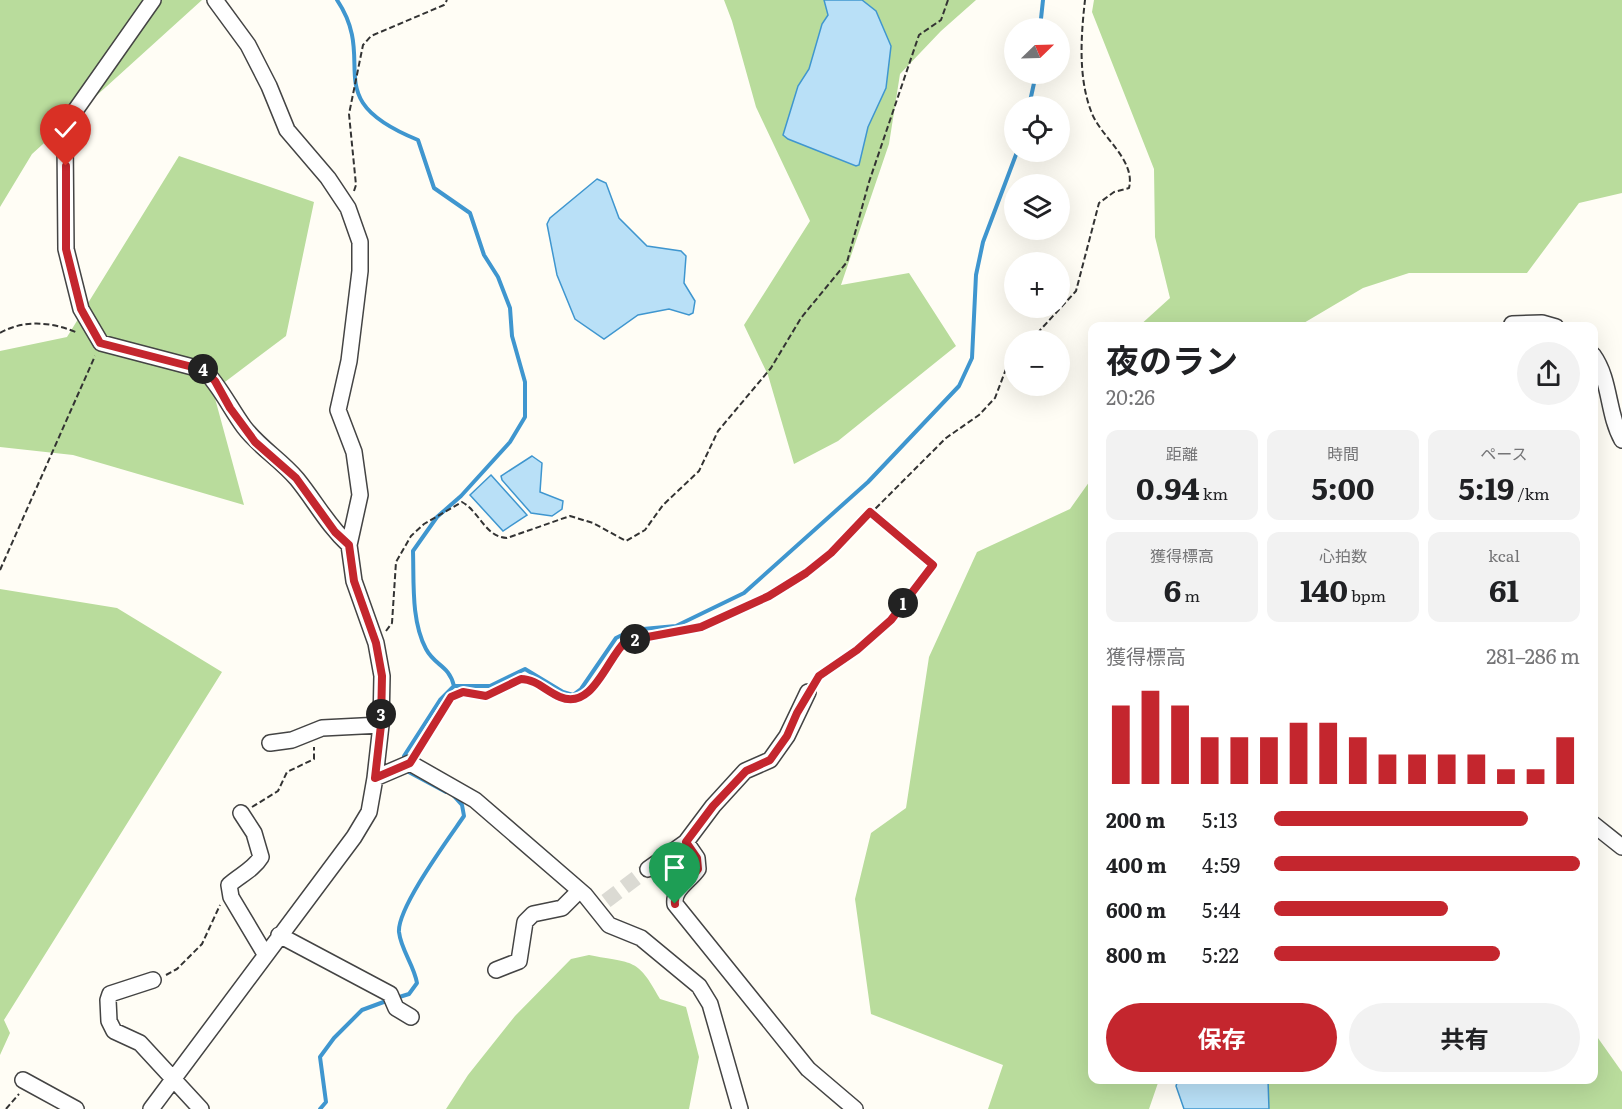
<!DOCTYPE html>
<html lang="ja">
<head>
<meta charset="utf-8">
<style>
	:root { --surface:#fff; --page:#f2f2f2; --text:#202124; --muted:#757577; --accent:#c4262e }
	body { margin:0; font-family:Literata,"Noto Sans JP",serif; background:var(--page); color:var(--text); height:100vh; display:flex; flex-direction:column; font-size:22px; white-space:nowrap }
	* { box-sizing:border-box; margin:0 }
	p { font-size:20px; color:var(--muted) }
	.icon { flex:none; width:33px; height:33px; fill:none; stroke:currentColor; stroke-width:2; stroke-linecap:round; stroke-linejoin:round }
	.map { position:relative; flex:1; overflow:hidden }
	.panel { position:absolute; left:1088px; top:322px; width:510px; height:762px; display:flex; flex-direction:column; background:var(--surface); border-radius:12px; box-shadow:0 6px 24px #0002 }
	.panel>* { flex:none }
	.needle { width:39px; rotate:67deg }
	.controls { position:absolute; left:1004px; top:18px; display:grid; gap:12px }
	.controls a { display:grid; place-items:center; width:66px; height:66px; border-radius:50%; background:var(--surface); box-shadow:0 6px 24px #0002; font-size:30px }
	.pin { position:absolute; display:grid; place-items:center; width:51px; height:51px; color:#fff; margin:-62px -26px; border-radius:50% 50% 50% 0; rotate:-45deg; box-shadow:0 0 6px #0007 }
	.pin .icon { rotate:45deg }
	.km { position:absolute; width:30px; height:30px; margin:-15px; border-radius:50%; background:#222; color:#fff; font-size:16px; line-height:30px; text-align:center }
	.round { display:grid; place-items:center; flex:none; width:63px; height:63px; border-radius:32px; background:var(--page) }
	.summary { display:flex; align-items:center; justify-content:space-between; height:102px; padding:0 18px }
	h1 { font-size:33px; font-weight:700; line-height:45px }
	.metrics { display:grid; grid-template-columns:repeat(3,1fr); gap:9px; height:102px; padding:6px 18px }
	.metrics div { display:grid; align-content:center; border-radius:12px; background:var(--page); text-align:center }
	.metrics b { font-size:30px; font-weight:700 }
	.metrics small { font-size:16px; font-weight:400 }
	.metrics p { font-size:16px }
	.chart { height:168px; padding:12px 18px }
	.chart p { display:flex; justify-content:space-between }
	.chart svg { width:100%; height:108px; margin-top:6px; stroke:var(--accent); stroke-width:6 }
	.button { display:flex; gap:12px; margin-top:auto; padding:12px 18px }
	.button a { flex:1; height:69px; border-radius:36px; background:var(--accent); color:#fff; font-size:24px; font-weight:700; line-height:69px; text-align:center }
	.button a+a { background:var(--page); color:var(--text) }
	ul { padding:0 18px; list-style:none; font-size:20px }
	li { display:grid; grid-template-columns:96px 72px 1fr; align-items:center; height:45px }
	li i { height:15px; border-radius:8px; background:var(--accent) }
	.map>svg:first-child { display:block }
</style>
</head>
<body>
<div class="map">
<svg width="1622" height="1109" viewBox="0 0 1622 1109">
	<rect width="100%" height="100%" fill="#fffdf5"/>
	<path fill="#b9dc9c" d="M0,0H202L32,154L0,207Z
		M724,0H976L941,31L900,74L889,144L841,285L909,273L956,346L838,441L794,464L768,375L744,325L810,221L756,107L732,21Z
		M1094,0H1622V193L1579,203L1527,273H1409L1363,288L1297,327H1138L1170,298L1155,237L1154,169L1092,12Z
		M179,156L314,202L286,336L213,391L244,505L73,455L0,447V351L67,337Z
		M1092,478V1080H1159L1149,1109H988L1003,1065L871,1014L855,899L871,833L906,808L929,657L977,552L1070,509Z
		M0,589L117,608L222,672L4,1020L10,1033L0,1055Z
		M589,955C634,964 637,957 660,999L686,1007L699,1057L689,1109H446L468,1075L515,1016L571,959Z
		M1593,1031L1622,1072V1109H1266L1264,1080H1593Z"/>
	<path fill="#b9e0f7" stroke="#3f96cf" stroke-width="1.5" d="M824,0H862L876,11L891,46L886,88L868,127L859,165L856,166L788,139L783,135L798,86L809,69L822,24L828,15Z
		M597,179L606,183L619,218L647,246L681,251L686,256L684,283L695,301L693,313L689,315L669,309L638,315L604,339L575,319L557,275L547,224L550,218Z
		M532,456L542,463L540,492L563,501L562,509L552,516L531,513L502,480L501,476Z
		M491,475L527,515L503,531L470,495Z
		M1178,1080H1268L1269,1109H1184L1176,1086Z"/>
	<g fill="none" stroke-linecap="round" stroke-linejoin="round">
		<path stroke="#3f96cf" stroke-width="4" d="M337,0C380,64 315,98 418,140L434,188L470,213L484,255L498,277L510,308L512,336L525,382V417L510,442L461,496L437,517L413,551C414,582 411,621 426,649C435,666 449,665 454,686
			M1040,28L1043,0
			M1029,106L1036,74
			M404,760V756L440,700L454,686H490L525,669L563,692L573,695L581,689L616,638L632,630L676,626L744,593L868,482L959,386L972,358L976,275L983,242L1017,152
			M405,770L446,792
			M396,998L409,994L417,983C414,965 401,950 399,932C397,908 449,838 464,816L462,805L453,795
			M320,1109L326,1102L320,1057L334,1038L362,1010L389,1000"/>
		<path stroke="#dbdad3" stroke-width="15" stroke-dasharray="15 8" stroke-linecap="butt" d="M606,901L648,869"/>
		<g stroke="#444" stroke-width="18">
			<path id="minor" d="M153,0L70,118L65,138L66,249L81,309L101,343L204,370C220,386 230,408 244,427C259,447 281,460 297,479C315,501 328,526 349,545
				M1512,324L1542,323L1556,327
				M1593,355C1611,380 1607,413 1622,440
				M270,743L292,740L322,728L381,725
				M375,778L410,763L475,800L585,895L609,925L641,938L699,986L710,1004L740,1109
				M241,813L254,833L261,857C253,870 240,875 229,885L231,897L265,954
				M1593,824L1622,847
				M686,842L697,858L698,869C690,881 673,889 675,904L808,1069L855,1109
				M648,869L686,842L713,806L745,771L770,760L787,736L808,692
				M279,935L390,994L396,1008L411,1017
				M496,970L519,961L525,922L533,914L562,908L579,891
				M153,980L110,994L108,1000L109,1021L114,1031L140,1043L201,1109
				M23,1080L76,1109
				M151,1109L354,837L369,812L375,778L381,725L382,676L376,643L354,581L349,545L360,495L354,452L338,410L349,361L360,271V242L348,208L328,178L287,130L269,86L248,45L215,0"/>
		</g>
		<path stroke="#333" stroke-width="2" stroke-dasharray="6 3" stroke-linecap="butt" d="M354,191L356,185L349,114L363,45L371,36L444,5L447,0
			M0,333C24,319 53,322 78,333
			M1031,340L1076,291L1099,203L1114,192L1129,188C1136,159 1100,137 1091,111C1078,77 1081,35 1085,0
			M0,570L95,356
			M386,631L392,623L396,562L411,536L424,524L462,502C480,512 485,537 507,538L570,516L593,523L626,541L645,530L663,505L699,471L718,431L771,368L801,318L847,262L869,182L919,35L941,20L948,0
			M816,679L857,650L891,620L933,565L870,512
			M417,752L451,697L463,692L486,696L521,679C536,679 547,691 560,697C593,711 607,658 626,641L701,627L769,596L806,573L831,553L946,438L979,415L995,398L1009,361L1014,357
			M252,807L278,791L287,772L314,759V747
			M166,975L177,969L202,944L220,905
			M6,1109L19,1094"/>
		<use href="#minor" stroke="#fff" stroke-width="15"/>
	</g>
	<g fill="none" stroke-linecap="round" stroke-linejoin="round">
		<g stroke="#fff" stroke-width="12">
			<path id="route" d="M66,166V249L81,309L100,343L204,370L215,381L230,408L255,442L296,478L335,532L349,545L354,581L376,643L382,676L381,725L375,778L410,763L451,697L463,692L486,696L521,679C536,679 547,692 560,697C593,711 607,658 626,641L701,627L769,596L806,573L831,553L870,512L933,565L891,620L857,650L819,676L797,713L787,736L770,760L746,771L713,806L686,842L697,858L698,869C690,881 673,889 675,904"/>
		</g>
		<use href="#route" stroke="#c4262e" stroke-width="8"/>
	</g>
</svg>
<div class="controls">
<a><svg class="needle" viewBox="-14 -14 28 28"><path d="M0-13l5 13h-10z" fill="#e53935"/><path d="M0 13l5-13h-10z" fill="#757577"/></svg></a>
<a><svg class="icon" aria-label="locate" viewBox="0 0 24 24"><circle cx="12" cy="12" r="6"/><path d="M12 2v4M12 18v4M2 12h4M18 12h4"/></svg></a>
<a><svg class="icon" aria-label="layers" viewBox="0 0 24 24"><path d="M12 4l9 5-9 5-9-5zM3 14l9 5 9-5"/></svg></a>
<a>+</a>
<a>−</a>
</div>
<div class="pin" style="left:675px;top:904px;background:#1e9e55"><svg class="icon" aria-label="arrive" viewBox="0 0 24 24"><path d="M6 21V4h12l-3 4 3 4H6"/></svg></div>
<div class="pin" style="left:66px;top:166px;background:#d93025"><svg class="icon" aria-label="check" viewBox="0 0 24 24"><path d="M5 12l5 5 9-10"/></svg></div>
<b class="km" style="left:903px;top:603px">1</b>
<b class="km" style="left:635px;top:639px">2</b>
<b class="km" style="left:381px;top:714px">3</b>
<b class="km" style="left:203px;top:369px">4</b>
<section class="panel">
<div class="summary"><div><h1>夜のラン</h1><p>20:26</p></div><a class="round"><svg class="icon" aria-label="share" viewBox="0 0 24 24"><path d="M12 15V3M7 8l5-5 5 5M5 13v7h14v-7"/></svg></a></div>
<div class="metrics">
<div><p>距離</p><b>0.94<small> km</small></b></div>
<div><p>時間</p><b>5:00</b></div>
<div><p>ペース</p><b>5:19<small> /km</small></b></div>
</div>
<div class="metrics">
<div><p>獲得標高</p><b>6<small> m</small></b></div>
<div><p>心拍数</p><b>140<small> bpm</small></b></div>
<div><p>kcal</p><b>61</b></div>
</div>
<div class="chart"><p><span>獲得標高</span>281–286 m</p>
<svg viewBox="0 0 160 44" preserveAspectRatio="none"><path d="M5 44V12M15 44V6M25 44V12M35 44V25M45 44V25M55 44V25M65 44V19M75 44V19M85 44V25M95 44V32M105 44V32M115 44V32M125 44V32M135 44V38M145 44V38M155 44V25"/></svg>
</div>
<ul>
<li><b>200 m</b>5:13<i style="width:83%"></i></li>
<li><b>400 m</b>4:59<i style="width:100%"></i></li>
<li><b>600 m</b>5:44<i style="width:57%"></i></li>
<li><b>800 m</b>5:22<i style="width:74%"></i></li>
</ul>
<div class="button"><a>保存</a><a>共有</a></div>
</section>
</div>
</body>
</html>
